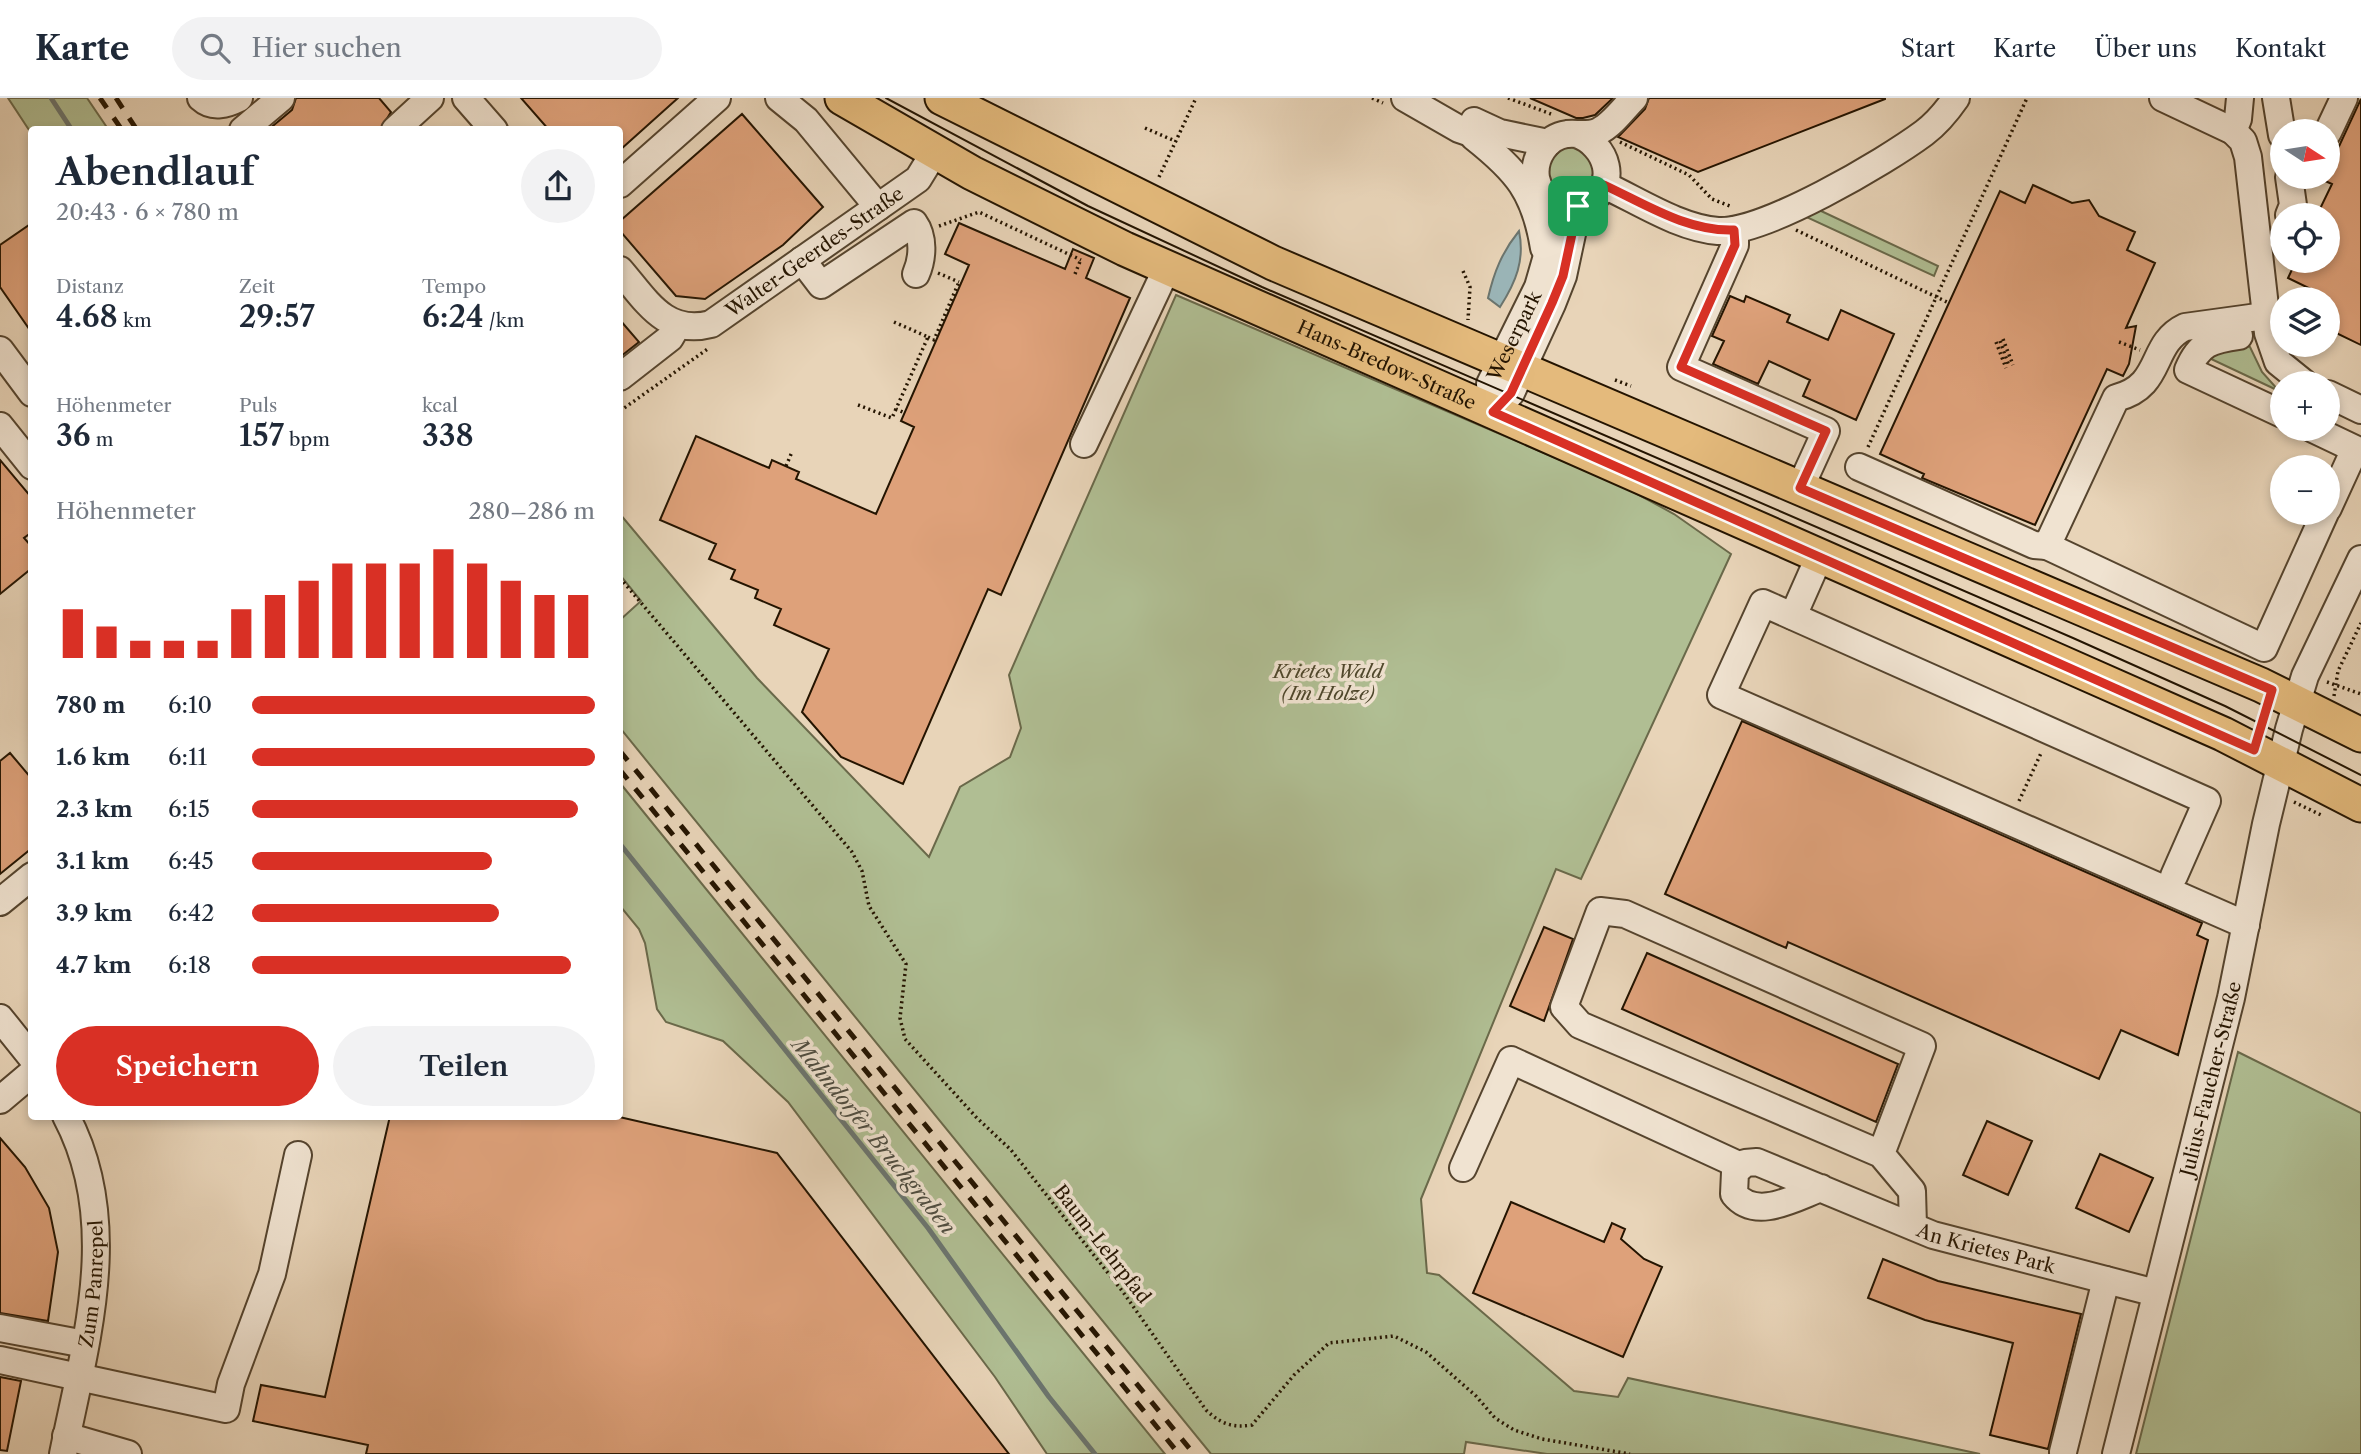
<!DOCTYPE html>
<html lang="de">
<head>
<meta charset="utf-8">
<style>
	:root { --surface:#fff; --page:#f2f2f3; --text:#1f2937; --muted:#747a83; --line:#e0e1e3; --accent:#d93025 }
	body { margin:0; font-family:"Libre Caslon Text",serif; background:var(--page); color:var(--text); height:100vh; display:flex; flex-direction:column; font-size:26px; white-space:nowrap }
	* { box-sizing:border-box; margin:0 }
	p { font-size:23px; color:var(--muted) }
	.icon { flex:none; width:38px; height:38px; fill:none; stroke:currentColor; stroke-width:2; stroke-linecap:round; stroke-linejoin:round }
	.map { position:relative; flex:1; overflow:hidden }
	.panel { position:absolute; left:28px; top:28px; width:595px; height:994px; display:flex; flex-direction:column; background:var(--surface); border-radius:7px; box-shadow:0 4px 10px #0003 }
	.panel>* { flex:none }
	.needle { width:46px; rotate:102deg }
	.fabs { position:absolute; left:2270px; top:21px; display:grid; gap:14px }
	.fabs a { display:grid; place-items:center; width:70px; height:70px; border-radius:50%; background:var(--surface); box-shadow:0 4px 10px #0003; font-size:35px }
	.pin { position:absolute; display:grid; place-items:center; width:60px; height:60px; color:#fff; margin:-30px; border-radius:14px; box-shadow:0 4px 10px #0006 }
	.round { display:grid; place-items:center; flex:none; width:74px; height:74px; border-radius:37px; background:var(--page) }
	.overview { display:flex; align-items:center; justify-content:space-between; height:119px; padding:0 28px }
	h1 { font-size:38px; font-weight:600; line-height:52px }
	.stats { display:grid; grid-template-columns:repeat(3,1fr); gap:10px; height:119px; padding:7px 28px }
	.stats div { display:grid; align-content:center }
	.stats b { font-size:30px; font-weight:600 }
	.stats small { font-size:19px; font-weight:400 }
	.stats p { font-size:19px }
	.chart { height:196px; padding:14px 28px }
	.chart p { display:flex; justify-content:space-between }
	.chart svg { width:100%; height:126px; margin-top:7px; stroke:var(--accent); stroke-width:6 }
	.action { display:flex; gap:14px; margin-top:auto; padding:14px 28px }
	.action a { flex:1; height:80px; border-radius:42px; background:var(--accent); color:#fff; font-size:28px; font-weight:600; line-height:80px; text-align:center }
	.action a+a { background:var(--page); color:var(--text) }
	ul { padding:0 28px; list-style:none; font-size:23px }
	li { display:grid; grid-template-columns:112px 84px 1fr; align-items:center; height:52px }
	li i { height:18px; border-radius:9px; background:var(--accent) }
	header { display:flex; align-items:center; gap:42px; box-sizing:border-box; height:98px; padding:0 35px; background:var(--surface); border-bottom:2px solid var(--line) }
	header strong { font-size:33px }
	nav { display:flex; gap:38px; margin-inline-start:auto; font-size:24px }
	.search { width:490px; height:63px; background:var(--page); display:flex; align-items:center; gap:18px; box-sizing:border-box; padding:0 24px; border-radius:38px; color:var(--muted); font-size:26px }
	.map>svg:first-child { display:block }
</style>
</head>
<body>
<header>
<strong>Karte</strong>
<div class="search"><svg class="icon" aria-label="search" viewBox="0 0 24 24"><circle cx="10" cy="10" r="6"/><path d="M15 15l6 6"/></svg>Hier suchen</div>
<nav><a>Start</a><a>Karte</a><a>Über uns</a><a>Kontakt</a></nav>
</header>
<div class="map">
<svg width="2361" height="1356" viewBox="0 0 2361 1356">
	<rect width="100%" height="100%" fill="#e8d4b8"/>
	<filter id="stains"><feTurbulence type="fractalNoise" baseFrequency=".00286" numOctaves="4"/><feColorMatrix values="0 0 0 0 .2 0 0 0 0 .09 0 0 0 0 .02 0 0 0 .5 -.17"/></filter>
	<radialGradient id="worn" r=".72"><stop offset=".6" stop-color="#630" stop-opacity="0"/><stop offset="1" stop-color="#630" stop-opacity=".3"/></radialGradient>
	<path fill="#b0be93" stroke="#6a694a" stroke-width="2" d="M8,0H87L108,31L32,32L31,35Z
		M1547 73a24 24 0 1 1 48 0a24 24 0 1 1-48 0Z
		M1802,104L1938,168L1934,178L1789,111Z
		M1176,197L1628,391L1674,416L1731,456L1581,781L1556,771L1421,1101L1427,1175L1439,1177L1574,1293L1618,1299L1628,1280L1980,1356H1547L1466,1344L1464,1356H1211L620,630V522L641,503L620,477V416L757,580L929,759L960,689L1010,659L1021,630L1009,577Z
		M2243,246L2250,249L2262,274L2279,293L2209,260L2212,254Z
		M620,685L1165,1356H1047L995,1279L788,1004L723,943L666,924L657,911L645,845L639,831L620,808Z
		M2238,954L2361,1015V1356H2136Z"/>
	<path fill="#9bb6b9" stroke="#6b756f" stroke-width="2" d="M1519,133C1525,162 1516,184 1500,209L1488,200C1494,174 1502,154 1519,133Z"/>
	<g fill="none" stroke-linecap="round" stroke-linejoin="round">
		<path stroke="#6b756f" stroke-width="5" d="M51,0L72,32
			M620,746L928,1130L1049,1299L1095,1356"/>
	</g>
	<path fill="#dea17a" stroke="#241400" stroke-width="2" d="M296,0H379L391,14L380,32H268L292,12Z
		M521,0H678L620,52V32H549Z
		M1530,0H1613L1595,17L1583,20H1576Z
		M1649,0H1885V1L1698,74L1618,39L1645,11Z
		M2361,1V247L2328,231V201H2316L2319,195L2288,180L2296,163H2328V117H2317L2332,86L2323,82L2328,79V72Z
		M742,16L823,109L783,147L705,201L676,198L620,133V123Z
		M2033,87L2072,105L2089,102L2099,118L2135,134L2127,152L2155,165L2126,230L2136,228L2129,266L2123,278L2107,271L2035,427L1922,380L1924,376L1880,356L2000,93L2025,105Z
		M32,125V235L0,189V147Z
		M959,125L1065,171L1073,151L1094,160L1086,180L1130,200L1001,497L988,491L903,686L841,659L802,614L829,551L774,527L781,511L755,500L758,492L731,481L735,472L709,461L716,446L660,422L696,338L769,370L772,362L799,374L796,381L876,416L914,329L901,323L969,167L945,156Z
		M1730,198L1744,204L1746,198L1790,217L1787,224L1828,242L1841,212L1894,236L1856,322L1803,298L1810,282L1769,263L1758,286L1713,266L1724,243L1712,238Z
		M620,222L639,244L620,259Z
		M0,362L32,400V434L24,440L32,449V470L0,496Z
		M1742,623L2202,825L2197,837L2208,842L2178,957L2121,932L2099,981L1788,844L1786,850L1665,796Z
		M10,655L32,681V750L0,776V663Z
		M1544,829L1573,841L1544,923L1510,908Z
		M1647,855L1898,966L1876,1024L1622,911Z
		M390,1018H615L777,1055L1009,1356H366L368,1347L253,1323L261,1287L325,1299Z
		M1987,1023L2032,1043L2008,1097L1963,1077Z
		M0,1040L25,1069L49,1110L58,1154L48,1223L0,1215Z
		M2100,1056L2153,1080L2129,1134L2076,1110Z
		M1511,1104L1604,1144L1612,1125L1625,1131L1621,1141L1644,1161L1662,1169L1623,1259L1473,1195Z
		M1883,1161L1938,1183L2081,1216L2048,1351L1990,1337L2013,1245L1925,1222L1868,1200Z
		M0,1279L21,1283L7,1353L0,1352Z"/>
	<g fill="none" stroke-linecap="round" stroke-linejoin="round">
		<g stroke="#55442e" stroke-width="30">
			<g id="minor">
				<path d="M201,0C213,11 227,6 239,0"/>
				<path d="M466,0L494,32"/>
				<path d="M779,0L806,22L878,109"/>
				<path d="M1405,0L1459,31L1491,42"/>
				<path d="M2163,0L2233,33L2243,43L2248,59L2268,235L2278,264L2304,285"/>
				<path d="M2276,0L2282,37"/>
				<path d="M1474,23L1500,35L1548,45"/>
				<path d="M243,32L281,0"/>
				<path d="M395,32L430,0"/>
				<path d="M2233,33L2238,21L2240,0"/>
				<path d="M2328,34L2344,0"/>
				<path d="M1576,36C1607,46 1621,88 1586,105C1577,109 1565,109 1555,105C1545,100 1538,90 1536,80C1533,60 1546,39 1567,36C1576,35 1590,38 1599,33C1612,27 1624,10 1634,0"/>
				<path d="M1474,39C1517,73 1535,94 1544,150"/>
				<path d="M620,86L717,0"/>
				<path d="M1604,87C1639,103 1679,130 1718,133C1763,136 1885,64 1924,35C1936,26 1947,13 1956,0"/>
				<path d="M2289,117L2293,107L2289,79"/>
				<path d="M1735,132V147L1681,269L1826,333L1800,390"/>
				<path d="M802,162L821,187L914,125C924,139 923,160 916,176"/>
				<path id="s1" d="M620,172C646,202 665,238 711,226L918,81L934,55"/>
				<path d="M2265,218L2185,229C2149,246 2164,288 2116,300L2047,448L2264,550L2325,415"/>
				<path d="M2239,238C2211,242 2199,245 2188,272L2282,316"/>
				<path d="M0,252L32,295"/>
				<path d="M620,279L670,240L677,228"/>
				<path d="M2328,296L2361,312"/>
				<path d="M1493,314L1511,295L1552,206L1563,178L1578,108"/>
				<path id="s2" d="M1493,314L1490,286L1538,189L1551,144L1554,104"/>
				<path d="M0,328L32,368"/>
				<path d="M2313,331L2355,351L2328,410"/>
				<path d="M1084,346L1167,170"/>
				<path d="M1859,369L2034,447L2047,448"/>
				<path d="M1793,518L1820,457"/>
				<path d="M2174,778L2207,703L1763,505L1721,597L2246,827"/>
				<path d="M0,804L32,778"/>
				<path d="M0,920L32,960"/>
				<path d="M0,1002L32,975"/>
				<path d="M1881,1056L1922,948L1625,816L1600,813L1564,909L1580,927L1881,1056L1912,1093L1913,1128"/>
				<path d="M1463,1070L1511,962L1741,1068"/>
				<path id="s3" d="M1821,1090C1794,1100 1756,1123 1734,1096L1735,1074L1745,1065L1757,1064L1933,1137L2156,1195"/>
				<path d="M0,1230L85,1246"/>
				<path d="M0,1262L226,1311L231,1286L272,1176L298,1057"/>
				<path d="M66,1338L128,1356"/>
				<path d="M2063,1354L2106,1182"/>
				<path id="s4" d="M63,1356C85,1246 123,1125 66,1018"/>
				<path id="s5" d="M2116,1356L2231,900L2266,726L2289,631L2305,578L2361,461"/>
			</g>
		</g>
		<g stroke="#241400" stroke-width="37">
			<g id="major">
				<path id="s6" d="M842,0L972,75L1125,151L2223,636L2361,707"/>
				<path d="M942,0L1273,165L2261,587L2361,637"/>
			</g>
		</g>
		<path stroke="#241400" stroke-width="3.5" stroke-dasharray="2 3.5" stroke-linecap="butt" d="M1372,0L1383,5
			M1508,0L1551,16
			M1145,30L1175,43
			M1620,44L1689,77L1712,101L1730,108
			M1159,79L1196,0
			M939,128L979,114L1081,162
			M1796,132L1949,205
			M1463,173L1470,189L1468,222
			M938,175L959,184
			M1075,176L1081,161
			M894,224L928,239L896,311L905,315
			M928,239L934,242L959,184L961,185
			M2003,241L2013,267
			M2000,243L2009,268
			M1996,244L2006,270
			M2119,244L2140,252
			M1615,282L1631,288
			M858,307L892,320L896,311
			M620,313L709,250
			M1868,349L2027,0
			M786,368L792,354
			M620,480L852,754L862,773L869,808L906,866L900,920L905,941L976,1019L1011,1052L1123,1194L1206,1312C1221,1326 1232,1330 1252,1327L1294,1277L1329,1245L1394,1238L1426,1254L1476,1298L1495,1320L1514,1332L1542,1341L1630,1356
			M2327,584L2361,596
			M2334,598L2338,573L2361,525
			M2019,703L2042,653
			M2294,704L2321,717"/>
		<use href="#minor" stroke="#f0e3d1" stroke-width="26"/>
		<use href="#major" stroke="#e4ba7c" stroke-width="33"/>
		<path stroke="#241400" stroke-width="2" d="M886,0L1088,108L1262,189L2073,540L2225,608L2361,677"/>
		<path stroke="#241400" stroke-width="5" stroke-dasharray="12 12" stroke-linecap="butt" d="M100,0L122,32
			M116,0L137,32
			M620,653L1194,1356
			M620,672L1179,1356"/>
	</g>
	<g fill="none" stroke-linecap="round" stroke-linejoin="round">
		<g stroke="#fff" stroke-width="14">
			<path id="route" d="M1604,87C1645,106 1688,134 1734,132L1735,147L1681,269L1826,333L1800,390L2272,592L2254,652L1493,314L1511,295L1552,205L1563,178L1578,108L1588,104Z"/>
		</g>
		<use href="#route" stroke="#d93025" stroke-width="9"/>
	</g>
	<g text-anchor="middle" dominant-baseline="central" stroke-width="7" stroke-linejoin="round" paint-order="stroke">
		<g font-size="19" fill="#241400" stroke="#f0e3d1">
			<text stroke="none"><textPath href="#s1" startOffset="240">Walter-Geerdes-Straße</textPath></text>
			<text stroke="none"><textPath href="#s2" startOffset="82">Weserpark</textPath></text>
			<text stroke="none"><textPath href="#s6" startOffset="607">Hans-Bredow-Straße</textPath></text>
			<text stroke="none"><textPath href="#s5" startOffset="387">Julius-Faucher-Straße</textPath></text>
			<text transform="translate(1102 1146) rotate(52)">Baum-Lehrpfad</text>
			<text stroke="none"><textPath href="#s3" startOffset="387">An Krietes Park</textPath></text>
			<text stroke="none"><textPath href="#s4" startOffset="173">Zum Panrepel</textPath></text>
		</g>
		<g font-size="19" font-style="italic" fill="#4e472c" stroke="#f0e3d1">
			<text x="1328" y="573">Krietes Wald<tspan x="1328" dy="22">(Im Holze)</tspan></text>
		</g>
		<g font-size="21" font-style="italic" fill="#4e4d41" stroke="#f0e3d1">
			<text transform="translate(874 1038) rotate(51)">Mahndorfer Bruchgraben</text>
		</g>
	</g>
	<rect width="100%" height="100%" filter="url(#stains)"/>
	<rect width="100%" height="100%" fill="url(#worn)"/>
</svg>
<div class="fabs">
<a><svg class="needle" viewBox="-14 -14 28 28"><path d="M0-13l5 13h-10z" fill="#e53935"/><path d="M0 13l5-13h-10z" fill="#747a83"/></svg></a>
<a><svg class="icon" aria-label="locate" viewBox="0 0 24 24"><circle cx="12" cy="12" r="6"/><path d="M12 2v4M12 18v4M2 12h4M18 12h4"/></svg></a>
<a><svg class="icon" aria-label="layers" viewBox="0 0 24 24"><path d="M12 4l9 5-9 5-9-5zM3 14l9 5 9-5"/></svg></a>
<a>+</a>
<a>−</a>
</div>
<div class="pin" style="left:1578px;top:108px;background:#1e9e55"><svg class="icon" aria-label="arrive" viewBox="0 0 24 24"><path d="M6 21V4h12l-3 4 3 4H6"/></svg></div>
<section class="panel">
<div class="overview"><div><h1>Abendlauf</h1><p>20:43 · 6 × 780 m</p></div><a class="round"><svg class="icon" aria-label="share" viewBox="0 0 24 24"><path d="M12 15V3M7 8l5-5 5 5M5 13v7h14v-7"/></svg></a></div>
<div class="stats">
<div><p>Distanz</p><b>4.68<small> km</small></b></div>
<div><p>Zeit</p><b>29:57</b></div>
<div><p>Tempo</p><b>6:24<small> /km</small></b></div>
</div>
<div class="stats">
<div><p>Höhenmeter</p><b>36<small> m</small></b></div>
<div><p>Puls</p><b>157<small> bpm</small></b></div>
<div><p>kcal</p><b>338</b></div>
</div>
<div class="chart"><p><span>Höhenmeter</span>280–286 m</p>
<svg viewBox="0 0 160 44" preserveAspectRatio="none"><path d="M5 44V27M15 44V33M25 44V38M35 44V38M45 44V38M55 44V27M65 44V22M75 44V17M85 44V11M95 44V11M105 44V11M115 44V6M125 44V11M135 44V17M145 44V22M155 44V22"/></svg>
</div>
<ul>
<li><b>780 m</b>6:10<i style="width:100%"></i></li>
<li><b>1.6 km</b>6:11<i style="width:100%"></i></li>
<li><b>2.3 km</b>6:15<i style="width:95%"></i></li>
<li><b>3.1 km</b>6:45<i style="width:70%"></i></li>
<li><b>3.9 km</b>6:42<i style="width:72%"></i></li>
<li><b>4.7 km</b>6:18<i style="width:93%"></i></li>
</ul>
<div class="action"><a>Speichern</a><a>Teilen</a></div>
</section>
</div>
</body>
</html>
